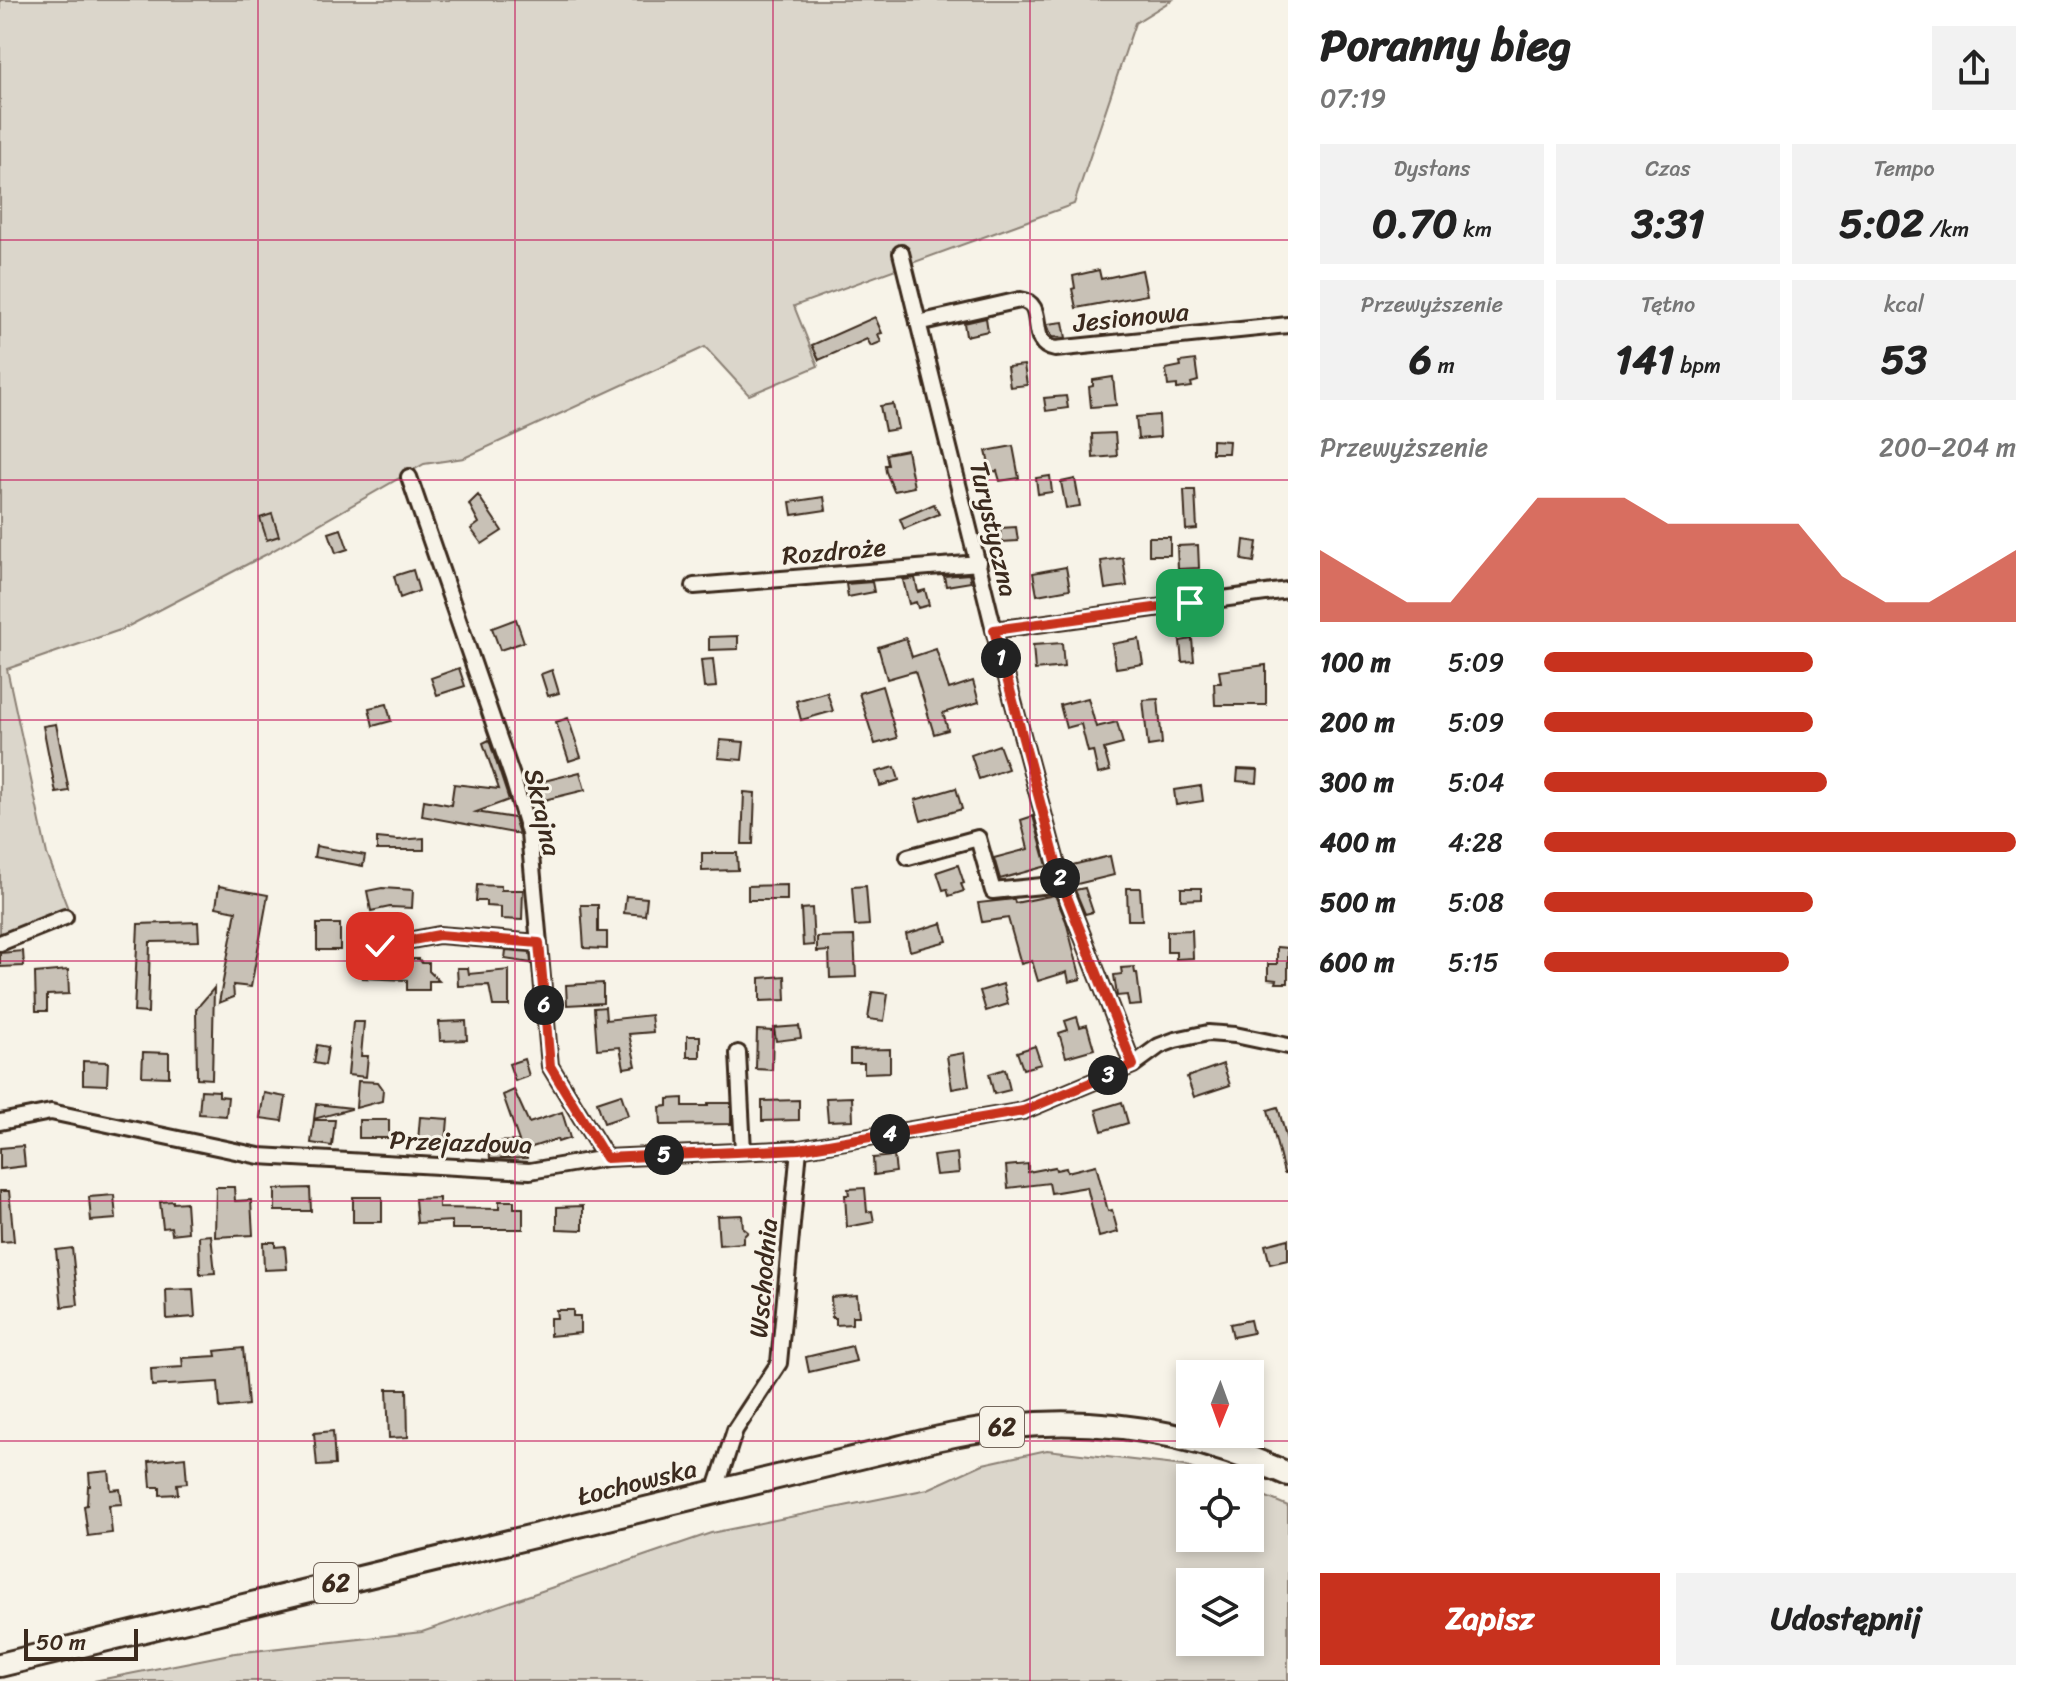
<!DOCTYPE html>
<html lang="pl">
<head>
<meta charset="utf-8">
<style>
	:root { --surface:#fff; --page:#f2f2f2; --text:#222; --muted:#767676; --accent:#c8321e }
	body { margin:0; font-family:Sriracha,sans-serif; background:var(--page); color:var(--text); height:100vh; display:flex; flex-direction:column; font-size:30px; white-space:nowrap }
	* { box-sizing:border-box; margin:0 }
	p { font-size:26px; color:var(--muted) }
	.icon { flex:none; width:44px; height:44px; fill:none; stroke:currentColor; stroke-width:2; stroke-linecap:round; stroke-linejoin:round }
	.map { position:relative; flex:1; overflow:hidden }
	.side { display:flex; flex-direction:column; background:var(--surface); width:760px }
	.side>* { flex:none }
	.needle { width:52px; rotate:181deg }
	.controls { position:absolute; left:1176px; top:1360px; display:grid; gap:16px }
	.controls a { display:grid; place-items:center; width:88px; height:88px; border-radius:0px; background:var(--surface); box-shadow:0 4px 12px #0003; font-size:40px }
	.scale { position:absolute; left:24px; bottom:20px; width:114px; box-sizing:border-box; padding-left:8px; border:4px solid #3b2a1e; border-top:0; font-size:22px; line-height:28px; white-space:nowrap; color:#3b2a1e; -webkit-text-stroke:6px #f7f3e8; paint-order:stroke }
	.pin { position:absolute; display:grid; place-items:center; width:68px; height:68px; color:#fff; margin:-34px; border-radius:16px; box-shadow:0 4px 12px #0006 }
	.km { position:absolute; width:40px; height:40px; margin:-20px; border-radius:50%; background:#222; color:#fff; font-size:22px; line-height:40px; text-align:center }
	.round { display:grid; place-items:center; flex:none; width:84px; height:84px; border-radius:0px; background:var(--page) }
	.headline { display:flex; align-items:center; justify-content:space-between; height:136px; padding:0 32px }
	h1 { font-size:44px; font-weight:700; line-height:60px }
	.metrics { display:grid; grid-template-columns:repeat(3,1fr); gap:12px; height:136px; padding:8px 32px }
	.metrics div { display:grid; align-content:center; border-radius:0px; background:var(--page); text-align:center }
	.metrics b { font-size:40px; font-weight:700 }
	.metrics small { font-size:22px; font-weight:400 }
	.metrics p { font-size:22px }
	.chart { height:224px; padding:16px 32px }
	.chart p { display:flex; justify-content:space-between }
	.chart svg { width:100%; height:144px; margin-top:8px; fill:var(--accent); opacity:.7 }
	.primary-button { display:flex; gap:16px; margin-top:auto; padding:16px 32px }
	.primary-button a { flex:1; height:92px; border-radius:0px; background:var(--accent); color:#fff; font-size:32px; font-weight:700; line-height:92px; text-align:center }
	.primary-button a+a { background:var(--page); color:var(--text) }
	ul { padding:0 32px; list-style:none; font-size:26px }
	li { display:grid; grid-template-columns:128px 96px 1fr; align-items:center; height:60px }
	li i { height:20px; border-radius:10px; background:var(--accent) }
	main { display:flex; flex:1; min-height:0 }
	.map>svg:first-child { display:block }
</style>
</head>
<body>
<main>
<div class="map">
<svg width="1288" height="1681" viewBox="0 0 1288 1681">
	<rect width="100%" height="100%" fill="#f7f3e8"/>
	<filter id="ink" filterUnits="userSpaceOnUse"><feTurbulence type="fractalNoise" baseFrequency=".0125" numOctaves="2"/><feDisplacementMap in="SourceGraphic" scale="16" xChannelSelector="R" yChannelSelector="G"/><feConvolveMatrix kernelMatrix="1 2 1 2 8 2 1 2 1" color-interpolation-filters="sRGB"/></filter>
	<g filter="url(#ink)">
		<path fill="#dbd6cb" stroke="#8b8074" stroke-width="2" fill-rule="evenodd" d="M0,0H1172L1135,23L1074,204L794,306L818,366L749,395L705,347L464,458L424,464L265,555L123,629L7,669L47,854L73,922L0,952Z
			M1047,1450L1184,1466L1217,1478H1190V1538H1250V1490L1288,1506V1681H94L235,1653L422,1632L711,1533L928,1489L983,1464ZM1190,1582H1250V1642H1190Z"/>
		<path fill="#c8c1b6" stroke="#3b2a1e" stroke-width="2" d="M1099,270L1101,279L1142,270L1147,295L1076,308L1072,289L1075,288L1073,276Z
			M875,317L882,333L878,334L881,342L871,346L867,339L819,360L812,345Z
			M986,318L988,331L966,336L964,323Z
			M1063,322L1066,338L1052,337L1047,324Z
			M1195,360L1198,381L1191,383L1192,387L1177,389V385L1168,386L1166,369L1181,366L1180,362Z
			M1024,365L1027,385L1010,387L1007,367Z
			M1113,377L1116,405L1091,407L1089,387L1093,386V380Z
			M1066,396L1068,408L1046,411L1044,398Z
			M893,404L898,429L885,431L880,406Z
			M1159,415L1160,437L1138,439L1136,417Z
			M1115,433L1117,456L1093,458L1092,434Z
			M1212,440L1229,441L1228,453H1212Z
			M1013,446L1019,478L1000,481L997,471L991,472L986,451Z
			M907,450L914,487L894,491L886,472L885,465H888L886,454Z
			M1050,476L1052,492L1038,494L1036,478Z
			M1075,479L1080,506L1066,508L1061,482Z
			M1184,490H1195L1197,529L1186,530Z
			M478,495L502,531L482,544L471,529L479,523L469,504Z
			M824,497L826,510L792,515L790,502Z
			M934,504L939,514L904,529L900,519Z
			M272,514L279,536L267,540L260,518Z
			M1016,527L1018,541L1001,542L1000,528Z
			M341,529L348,549L336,553L329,533Z
			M1149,537H1170V555H1149Z
			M1244,540L1257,542L1254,562L1242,560Z
			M1198,545L1199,568L1178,569L1177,546Z
			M1123,558L1127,586L1105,589L1101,561Z
			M1066,567L1070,589L1037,595L1033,573Z
			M413,570L419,591L400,598L394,576Z
			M969,574L971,582L946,586L944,576Z
			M915,578L918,592L925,590L929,605L918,608L916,602L909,604L903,580Z
			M872,582L874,592L848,597L846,584Z
			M516,619L524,642L500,650L492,628Z
			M738,636V649L709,650V637Z
			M906,638L912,657L936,649L949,689L973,681L979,702L943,713L948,730L934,734L915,671L887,679L878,647Z
			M1139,639L1143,664L1116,668L1112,644Z
			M1192,639L1194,661L1182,662L1180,641Z
			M1062,643L1064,667L1035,670L1033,645Z
			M713,659L716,687L704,688L701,660Z
			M1266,665V705H1215L1214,683H1221L1219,671Z
			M459,668L465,686L437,695L431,678Z
			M552,670L559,693L548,696L541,674Z
			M882,686L897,738L875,744L859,693Z
			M827,692L833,711L801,720L796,701Z
			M1088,698L1096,727L1117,722L1123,744L1104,749L1110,771L1098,774L1093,751L1088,752L1081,724L1066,728L1060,705Z
			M1158,699L1162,744L1148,746L1143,700Z
			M387,704L391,721L373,726L369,708Z
			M568,718L581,757L569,761L556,722Z
			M56,724L69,791L56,793L43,726Z
			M489,740L509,800L476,812L514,818L519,834L422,816L424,800L451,805L454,784L499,789L483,743Z
			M720,740L744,742L742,760L718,758Z
			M999,745L1008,769L979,779L971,755Z
			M895,767L899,780L880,786L876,772Z
			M1238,769L1258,770L1257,783L1237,781Z
			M580,772L585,790L544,800L540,782Z
			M1201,786L1203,801L1176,805L1174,790Z
			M956,788L962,809L921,821L915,800Z
			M744,792L755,793L753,844H742Z
			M1033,816L1047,866L1000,879L994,858L1028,849L1021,820Z
			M377,838L398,840L424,838V850H377Z
			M316,846L365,855L363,866L314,857Z
			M702,853H737L738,870L702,871Z
			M1110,856L1114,875L1073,885L1068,866Z
			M958,865L964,883L961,884L964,891L949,896L947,889L943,890L937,872Z
			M477,885L501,886V890H523L522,920L501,919V907L486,906V901H476Z
			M787,885V900H748V886Z
			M219,886L268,895L251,987L233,985L234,997L219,1003L236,911L216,907Z
			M866,886L869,925L855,926L852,887Z
			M382,888L413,890L412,908L390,907L371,911L367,891Z
			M1085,888L1093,912L1085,914L1075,890Z
			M1127,888H1140L1142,920H1128Z
			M1181,888H1201V899L1181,900Z
			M1055,895L1066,921L1081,979L1069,982L1067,972L1038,981L1032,961L1021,964L1008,918L982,922L978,903L1014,899L1015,903Z
			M626,896L647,898L645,915L624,913Z
			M581,905H598V932H607V949L584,948Z
			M812,908L814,945L803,946L801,909Z
			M198,922L199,941L150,942L148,1013L134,1012L138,924Z
			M942,923L947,941L910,951L906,934Z
			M317,924H340V950H317Z
			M1192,930L1193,958L1176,959V952H1167V931Z
			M854,936L856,977L830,978L829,951L817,952V937Z
			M1277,947L1288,948V983H1276L1277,980L1268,979V964H1277Z
			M506,950L530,952L531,963L505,959Z
			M23,951L24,966L0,967V953Z
			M363,955L388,956L387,962L408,963L412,959H419L422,963H429V971L439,981H429V990H407V980L362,978Z
			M1134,967L1135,973H1137L1141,1005L1129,1006L1127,995L1117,996L1114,975L1122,974L1121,968Z
			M457,968H468L469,974L509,970V1006H493L489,985L458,986Z
			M68,970L69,994L47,995V1011H36L35,973Z
			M785,976L786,1000L760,1001V978Z
			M603,983V1003L567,1005L566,985Z
			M1003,984L1008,1004L986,1011L980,991Z
			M214,988L212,1079L197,1078L196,1009Z
			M872,992L888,994L884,1021L868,1019Z
			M605,1007L606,1020L651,1015L653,1032L629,1034L636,1066L624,1068L620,1047L597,1049L594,1008Z
			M1077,1017L1080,1027L1087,1025L1094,1049L1066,1057L1059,1033L1068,1030L1065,1021Z
			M466,1021L467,1040L440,1041L439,1022Z
			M353,1022H364L361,1056H368L366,1077L348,1075Z
			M799,1026L801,1038L776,1041L774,1028Z
			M757,1030L773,1031L772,1070L756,1069Z
			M687,1036H700V1057H687Z
			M317,1045L328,1047L325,1065L314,1063Z
			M1035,1046L1041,1064L1023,1069L1017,1052Z
			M890,1049V1072L864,1073V1063H850V1050Z
			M143,1052L169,1053V1077L142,1076Z
			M964,1053L969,1086L952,1089L947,1056Z
			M524,1059L529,1076L515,1081L509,1064Z
			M83,1061L108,1062L107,1085L83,1084Z
			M1223,1064L1230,1085L1194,1097L1187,1077Z
			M1005,1069L1010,1090L994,1094L989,1074Z
			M358,1081L378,1082L383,1089L382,1101L356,1108Z
			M201,1090L219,1091V1096L228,1097L226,1116L199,1114Z
			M514,1090L529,1123L562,1112L570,1138L558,1142L557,1139L526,1149L527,1158L490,1159L489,1142L519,1141L503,1095Z
			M264,1093L286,1097L282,1121L260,1118Z
			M621,1094L628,1115L604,1123L597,1102Z
			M852,1097L853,1120L828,1121L826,1098Z
			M683,1098V1106H708V1103H731V1124L661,1125L660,1107L668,1106V1099Z
			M799,1100V1120L762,1121V1101Z
			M1122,1102L1128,1123L1102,1131L1096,1110Z
			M316,1104L351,1108V1109L314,1119Z
			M1278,1107L1288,1144V1173H1284L1268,1110Z
			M420,1117L448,1119L446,1143L418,1141Z
			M314,1120H335L332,1146L311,1143Z
			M359,1120H389V1138H359Z
			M23,1146L25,1166L0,1169V1148Z
			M957,1153L959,1173L936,1175L933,1156Z
			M894,1156L896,1172L874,1175L873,1158Z
			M1028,1164V1172L1055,1167L1056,1170L1066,1168L1067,1172L1096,1165L1108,1211L1112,1210L1118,1232L1099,1237L1087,1187L1051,1193L1049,1183L1008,1188L1006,1166Z
			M216,1187H234L235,1201L251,1200L253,1235L215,1237Z
			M310,1188L311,1211H275V1189Z
			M865,1188L867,1212L872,1211L874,1222L847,1227L845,1195H849L848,1189Z
			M0,1191H9L14,1241L1,1242Z
			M114,1195L116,1219L91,1221L89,1197Z
			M353,1197H382V1222H353Z
			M439,1198V1208L499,1209V1201H514V1208H523V1229H452V1221L417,1223L415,1199Z
			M173,1201V1203L186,1202L188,1232L172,1234L171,1227L163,1228L160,1202Z
			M583,1206V1230L557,1229V1207Z
			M742,1215L743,1228L748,1232L743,1237V1243L719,1245L717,1216Z
			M211,1235L215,1273L200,1274L199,1236Z
			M1288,1239V1260L1270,1264L1265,1245Z
			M263,1242H275V1247L285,1246L287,1269L264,1270Z
			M72,1248L78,1305L62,1307L56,1250Z
			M193,1289L195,1317L167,1319L166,1290Z
			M857,1295L859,1316H852V1324L836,1325V1318H832L831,1297Z
			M556,1310H573V1316H580V1333L550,1336V1318H557Z
			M1250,1320L1253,1333L1233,1337L1230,1324Z
			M852,1346L856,1361L809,1372L806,1357Z
			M243,1348L248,1405L220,1408L218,1382L152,1386L151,1369L183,1367L182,1358L216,1356L215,1351Z
			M387,1389H407L408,1437L389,1438Z
			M333,1431L335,1465L317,1466L314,1433Z
			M185,1457L187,1483L177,1484L178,1494L160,1495V1487H151L149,1461Z
			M109,1471L111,1490L120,1489L122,1504L109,1505L112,1533L88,1536L84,1506L87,1505L88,1486H90L89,1473Z"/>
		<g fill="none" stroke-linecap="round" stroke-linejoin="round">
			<g stroke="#3b2a1e" stroke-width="20">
				<path id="street" d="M901,253L994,630L1062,884L1133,1065
					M918,323L1020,300C1049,303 1025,344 1055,349L1288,325
					M409,477L513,779L529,833L550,1066L606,1158
					M694,586L979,563
					M994,630L1288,590
					M908,857L978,838L993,891L1062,884
					M0,943L65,917
					M380,946L439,935L539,943
					M738,1053L743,1151
					M0,1122L51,1112L259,1156L530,1171L606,1158L799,1149L1023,1111L1133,1065L1159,1046L1175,1040L1208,1033L1235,1035L1288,1046
					M715,1492L735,1430L779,1363L799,1149"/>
			</g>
			<g stroke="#3b2a1e" stroke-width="28">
				<path id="primary" d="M0,1665L885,1451C927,1441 969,1430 1012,1426C1108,1416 1200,1435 1288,1474"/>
			</g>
			<use href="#street" stroke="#f7f3e8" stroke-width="14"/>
			<use href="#primary" stroke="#f7f3e8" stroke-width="22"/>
		</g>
	</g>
	<g fill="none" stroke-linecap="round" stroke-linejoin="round" filter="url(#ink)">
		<g stroke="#fff" stroke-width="16">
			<path id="route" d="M380,946L439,935L539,943L550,1066L606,1158L799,1149L1023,1111L1133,1065L1062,884L994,630L1190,603"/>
		</g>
		<use href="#route" stroke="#c8321e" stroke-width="10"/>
	</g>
	<path fill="none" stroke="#c2185b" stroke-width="2" stroke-opacity="0.55" d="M258,0V1681M515,0V1681M773,0V1681M1030,0V1681M0,240H1288M0,480H1288M0,720H1288M0,961H1288M0,1201H1288M0,1441H1288"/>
	<g text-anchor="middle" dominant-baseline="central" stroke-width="6" stroke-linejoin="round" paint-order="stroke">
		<g fill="#f7f3e8" stroke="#73665b" stroke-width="2">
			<rect x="980" y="1407" width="44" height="40" rx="6"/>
			<rect x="314" y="1563" width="44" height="40" rx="6"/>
		</g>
		<g font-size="24" font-weight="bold" fill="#3b2a1e">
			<text x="1002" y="1427">62</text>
			<text x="336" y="1583">62</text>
		</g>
		<g font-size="26" fill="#3b2a1e" stroke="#f7f3e8">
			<text transform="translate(1131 317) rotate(-6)">Jesionowa</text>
			<text transform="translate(994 529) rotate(77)">Turystyczna</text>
			<text transform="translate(834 551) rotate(-5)">Rozdroże</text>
			<text transform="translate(543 812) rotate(77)">Skrajna</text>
			<text transform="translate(461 1142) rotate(2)">Przejazdowa</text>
			<text transform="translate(763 1278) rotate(-85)">Wschodnia</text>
			<text transform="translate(637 1482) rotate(-14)">Łochowska</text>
		</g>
	</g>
</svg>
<div class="controls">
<a><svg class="needle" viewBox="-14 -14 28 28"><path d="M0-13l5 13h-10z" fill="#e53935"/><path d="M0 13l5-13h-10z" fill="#767676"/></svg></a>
<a><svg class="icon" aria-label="locate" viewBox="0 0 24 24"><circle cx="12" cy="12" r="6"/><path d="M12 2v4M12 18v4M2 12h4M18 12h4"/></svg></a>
<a><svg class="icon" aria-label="layers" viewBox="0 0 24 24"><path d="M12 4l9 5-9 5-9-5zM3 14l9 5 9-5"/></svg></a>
</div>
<div class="scale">50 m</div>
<div class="pin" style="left:1190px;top:603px;background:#1e9e55"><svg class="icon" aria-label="arrive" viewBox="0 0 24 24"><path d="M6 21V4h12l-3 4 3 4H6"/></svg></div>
<div class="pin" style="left:380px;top:946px;background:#d93025"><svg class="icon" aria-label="check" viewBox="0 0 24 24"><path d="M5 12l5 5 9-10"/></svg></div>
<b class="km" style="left:1001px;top:658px">1</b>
<b class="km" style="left:1060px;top:878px">2</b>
<b class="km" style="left:1108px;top:1075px">3</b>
<b class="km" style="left:890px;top:1134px">4</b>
<b class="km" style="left:664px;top:1155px">5</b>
<b class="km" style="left:544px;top:1005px">6</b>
</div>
<section class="side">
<div class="headline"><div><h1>Poranny bieg</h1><p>07:19</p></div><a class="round"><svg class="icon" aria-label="share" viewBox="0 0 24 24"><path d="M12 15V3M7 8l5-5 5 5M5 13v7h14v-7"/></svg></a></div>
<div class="metrics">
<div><p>Dystans</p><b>0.70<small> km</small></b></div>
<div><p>Czas</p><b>3:31</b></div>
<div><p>Tempo</p><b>5:02<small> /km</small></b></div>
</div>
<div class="metrics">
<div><p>Przewyższenie</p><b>6<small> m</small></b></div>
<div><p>Tętno</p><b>141<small> bpm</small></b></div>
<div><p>kcal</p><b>53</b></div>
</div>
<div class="chart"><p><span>Przewyższenie</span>200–204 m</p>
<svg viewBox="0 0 160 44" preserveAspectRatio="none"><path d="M0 44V22L10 30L20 38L30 38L40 22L50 6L60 6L70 6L80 14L90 14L100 14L110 14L120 30L130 38L140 38L150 30L160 22V44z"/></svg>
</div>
<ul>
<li><b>100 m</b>5:09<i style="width:57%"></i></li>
<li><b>200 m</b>5:09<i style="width:57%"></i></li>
<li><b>300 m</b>5:04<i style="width:60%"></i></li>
<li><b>400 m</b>4:28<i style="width:100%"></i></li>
<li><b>500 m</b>5:08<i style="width:57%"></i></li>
<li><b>600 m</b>5:15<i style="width:52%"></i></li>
</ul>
<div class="primary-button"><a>Zapisz</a><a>Udostępnij</a></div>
</section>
</main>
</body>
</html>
